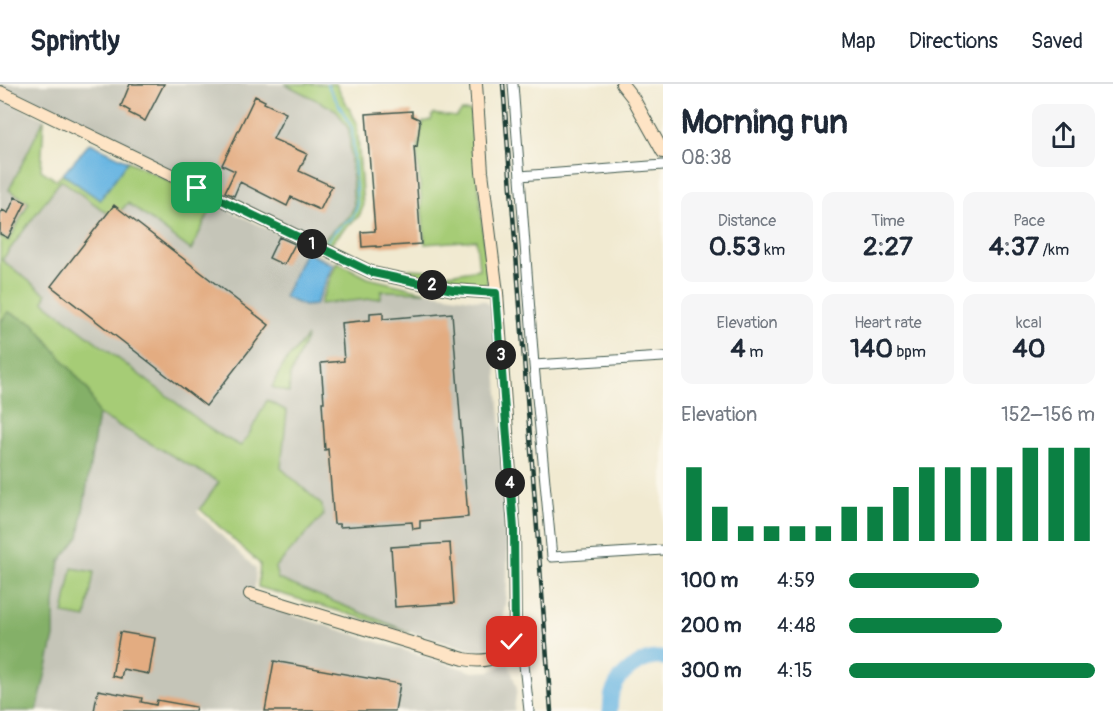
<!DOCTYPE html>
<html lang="en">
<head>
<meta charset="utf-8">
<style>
	:root { --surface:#fff; --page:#f6f6f7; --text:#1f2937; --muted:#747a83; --line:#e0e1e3; --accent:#0b8043 }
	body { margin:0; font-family:Pangolin,sans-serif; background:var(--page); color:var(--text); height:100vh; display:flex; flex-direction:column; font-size:22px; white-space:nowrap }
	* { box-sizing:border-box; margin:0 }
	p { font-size:20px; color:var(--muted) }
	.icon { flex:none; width:33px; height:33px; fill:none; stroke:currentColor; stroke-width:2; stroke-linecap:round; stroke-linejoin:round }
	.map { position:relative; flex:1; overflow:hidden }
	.side { display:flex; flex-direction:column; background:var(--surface); width:450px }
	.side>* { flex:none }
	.pin { position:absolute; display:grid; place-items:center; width:51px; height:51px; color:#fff; margin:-26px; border-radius:12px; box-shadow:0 3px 9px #0006 }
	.km { position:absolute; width:30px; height:30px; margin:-15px; border-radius:50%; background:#222; color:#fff; font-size:16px; line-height:30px; text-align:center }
	.round { display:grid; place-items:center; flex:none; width:63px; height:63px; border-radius:12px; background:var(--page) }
	.headline { display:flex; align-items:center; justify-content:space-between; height:102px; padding:0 18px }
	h1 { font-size:33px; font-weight:700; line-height:45px }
	.figures { display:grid; grid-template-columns:repeat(3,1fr); gap:9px; height:102px; padding:6px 18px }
	.figures div { display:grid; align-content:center; border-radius:12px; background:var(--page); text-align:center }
	.figures b { font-size:26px; font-weight:700 }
	.figures small { font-size:16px; font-weight:400 }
	.figures p { font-size:16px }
	.chart { height:168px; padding:12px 18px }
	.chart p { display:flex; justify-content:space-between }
	.chart svg { width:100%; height:108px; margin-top:6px; stroke:var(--accent); stroke-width:6 }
	ul { padding:0 18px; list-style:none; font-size:20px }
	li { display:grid; grid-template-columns:96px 72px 1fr; align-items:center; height:45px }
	li i { height:15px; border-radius:8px; background:var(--accent) }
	header { display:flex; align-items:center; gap:36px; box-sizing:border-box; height:84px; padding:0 30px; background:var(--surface); border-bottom:2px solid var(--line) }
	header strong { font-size:28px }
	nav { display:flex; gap:33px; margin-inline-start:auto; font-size:21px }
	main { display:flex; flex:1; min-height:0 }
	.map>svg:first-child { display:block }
</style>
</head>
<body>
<header>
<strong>Sprintly</strong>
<nav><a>Map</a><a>Directions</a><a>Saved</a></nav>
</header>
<main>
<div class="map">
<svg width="663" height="627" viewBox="0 0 663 627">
	<rect width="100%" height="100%" fill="#fbf7ec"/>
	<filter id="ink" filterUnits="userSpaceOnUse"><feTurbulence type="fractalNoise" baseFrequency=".0167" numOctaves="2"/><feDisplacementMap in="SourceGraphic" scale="12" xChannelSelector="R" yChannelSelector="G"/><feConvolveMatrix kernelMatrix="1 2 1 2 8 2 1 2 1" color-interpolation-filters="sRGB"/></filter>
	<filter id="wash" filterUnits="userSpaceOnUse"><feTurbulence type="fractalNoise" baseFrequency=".008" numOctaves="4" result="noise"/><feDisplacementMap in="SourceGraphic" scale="24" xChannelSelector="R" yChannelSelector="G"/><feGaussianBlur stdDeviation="1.35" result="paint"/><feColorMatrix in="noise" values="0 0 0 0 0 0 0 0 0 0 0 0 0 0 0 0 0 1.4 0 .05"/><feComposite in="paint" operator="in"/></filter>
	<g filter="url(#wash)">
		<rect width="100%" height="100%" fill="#f1ead1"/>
		<path fill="#c5c5b8" d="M0,0H285L336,26L349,46L354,123L349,133L336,143L321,159L0,2Z
			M0,13L44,35L41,86L56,96L63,90L100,115L128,77L368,194L426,208L485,217L491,223L508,431L507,502L502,548L498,556L490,563L477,567L409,548L278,495L274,484L323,432L281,384L248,352L241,362L96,286L0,185Z
			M85,326L98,330L220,398L197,428L256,485L254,519L473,588L490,587L498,584L508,577L517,604L514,627H31Z"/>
		<path fill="#a6cc76" stroke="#628455" stroke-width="1.5" d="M285,0H336L357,39L363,123L359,132L343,146L329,162L321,159L336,143L349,133L354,123L349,46L336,26Z
			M462,27H471L488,196L485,202L475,205L410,192L409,185L427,186L430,193L479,185L476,156L425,160L417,70L423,38L431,36L433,30L456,33Z
			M44,35L41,86L56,96L63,90L100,115L128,77L209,116L212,123L191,166L128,119L114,134L61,96L2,176L46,210L44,218L216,349L241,362L248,352L267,316L287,327L281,384L322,421L323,432L275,484L278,495L409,548L258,503L260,480L200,425L219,398L98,330L88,306L8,228L0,239V152L9,157L29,118L9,106Z
			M337,178L368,194L426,208L381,207V214L320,220Z
			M307,252L290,292L289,309L272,303L283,281Z
			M72,484L94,488L86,534L63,530Z"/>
		<path fill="#84b067" stroke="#52764e" stroke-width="1.5" d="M8,228L33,239L88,306L98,330L79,453L60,477L54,520V553L37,627H0V239Z"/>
		<path fill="#68b5e2" stroke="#44798b" stroke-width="1.5" d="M90,59L128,77L100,116L63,90Z
			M305,168L333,181L315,221L304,222L284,213Z"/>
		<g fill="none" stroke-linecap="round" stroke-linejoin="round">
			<path stroke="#68b5e2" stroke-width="2" d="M327,157L335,147L353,133L357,123L352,44L327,0"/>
			<path stroke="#68b5e2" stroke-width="15" d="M610,627C611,621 610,613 613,607C620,588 643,572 663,574"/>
		</g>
		<g id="blocks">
			<path fill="#e3ac81" d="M130,0H164L145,37L129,29L130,27L121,22Z
				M255,12L265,17L264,19L286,29L273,55L307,70L299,87L332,102L320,126L291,113L287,122L240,98L234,112L225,108L235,87L222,81Z
				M412,27V32L419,35L420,38L417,63L414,62L421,160L376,163V162L362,163L361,148L375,147L366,30Z
				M15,113L26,118L8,154L0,150V131L2,126L8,129Z
				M114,121L269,241L206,322L51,202Z
				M279,153L295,160L284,181L269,174Z
				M383,228V235L452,229L468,433L420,437V444L413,445L412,438L340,443V440H334L328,365L325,366L322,318H324L321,279L344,277L341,239L370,236V229Z
				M450,459L454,519L395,523L391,463Z
				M120,548L155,554L149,590L123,585L121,594L112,592Z
				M274,577L400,600L395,627H265Z
				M98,606L142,614L141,618L156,621L157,616L196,623L195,627H94Z"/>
		</g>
	</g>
	<g filter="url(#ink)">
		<use href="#blocks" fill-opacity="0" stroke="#3e574c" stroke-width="1.5"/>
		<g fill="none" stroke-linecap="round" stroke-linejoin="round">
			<g stroke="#3e574c" stroke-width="11">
				<path id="street" d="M513,0L534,281L552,473L663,466
					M520,92L663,81
					M534,281L663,273
					M512,558L523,571L529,627"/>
			</g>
			<g stroke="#3e574c" stroke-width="14">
				<path id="secondary" d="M622,0L633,14L663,68
					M0,8L373,189L453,206L497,209
					M250,510L464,575C490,580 506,573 515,548L514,445L497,209L482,88L476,0"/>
			</g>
			<use href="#street" stroke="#fff" stroke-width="9"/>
			<use href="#secondary" stroke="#fee4c5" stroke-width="12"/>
			<g stroke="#1f3d34" stroke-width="4.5">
				<path id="rail" d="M503,0L551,627"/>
			</g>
			<use href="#rail" stroke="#fbf7ec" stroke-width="2" stroke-dasharray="7" stroke-linecap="butt"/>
		</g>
	</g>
	<g fill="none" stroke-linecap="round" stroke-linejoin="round" filter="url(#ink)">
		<g stroke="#fff" stroke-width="12">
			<path id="route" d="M197,104L373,189L453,206L496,209L514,445L515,548L512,558"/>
		</g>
		<use href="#route" stroke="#0b8043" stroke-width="8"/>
	</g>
</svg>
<div class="pin" style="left:197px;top:104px;background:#1e9e55"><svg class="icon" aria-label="arrive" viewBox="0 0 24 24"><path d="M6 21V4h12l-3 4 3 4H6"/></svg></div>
<div class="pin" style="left:512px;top:558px;background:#d93025"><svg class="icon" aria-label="check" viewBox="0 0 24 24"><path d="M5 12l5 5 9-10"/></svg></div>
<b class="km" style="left:312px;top:160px">1</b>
<b class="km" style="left:432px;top:201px">2</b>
<b class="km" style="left:501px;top:271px">3</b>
<b class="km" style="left:510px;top:399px">4</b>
</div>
<section class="side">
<div class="headline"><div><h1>Morning run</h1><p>08:38</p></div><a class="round"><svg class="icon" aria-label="share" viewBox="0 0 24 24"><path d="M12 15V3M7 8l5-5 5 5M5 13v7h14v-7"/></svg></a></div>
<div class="figures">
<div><p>Distance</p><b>0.53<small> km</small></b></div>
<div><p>Time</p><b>2:27</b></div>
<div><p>Pace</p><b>4:37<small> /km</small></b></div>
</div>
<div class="figures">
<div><p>Elevation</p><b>4<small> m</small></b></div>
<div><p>Heart rate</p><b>140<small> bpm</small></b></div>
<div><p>kcal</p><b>40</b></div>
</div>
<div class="chart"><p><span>Elevation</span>152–156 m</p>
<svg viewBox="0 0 160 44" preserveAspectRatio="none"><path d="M5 44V14M15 44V30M25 44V38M35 44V38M45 44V38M55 44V38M65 44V30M75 44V30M85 44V22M95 44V14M105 44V14M115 44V14M125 44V14M135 44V6M145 44V6M155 44V6"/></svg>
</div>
<ul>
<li><b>100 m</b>4:59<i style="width:53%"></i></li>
<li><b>200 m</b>4:48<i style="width:62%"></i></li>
<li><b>300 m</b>4:15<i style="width:100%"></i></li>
</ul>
</section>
</main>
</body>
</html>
